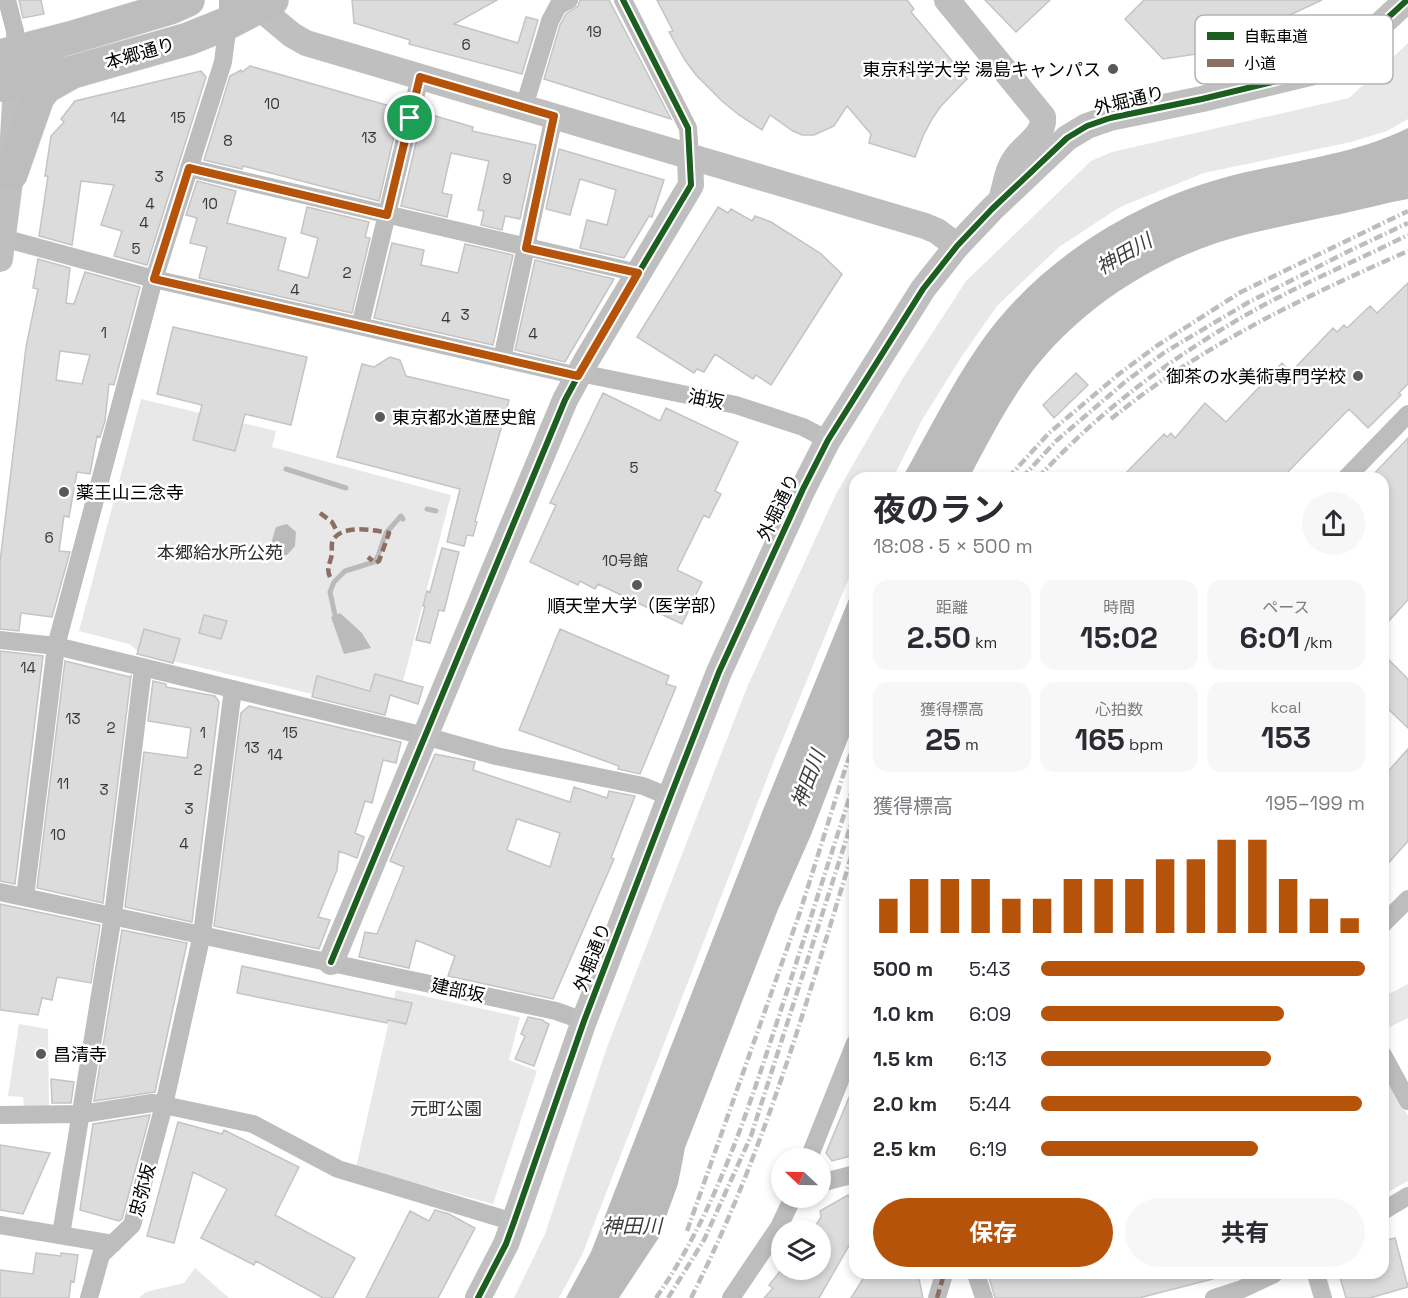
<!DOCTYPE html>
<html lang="ja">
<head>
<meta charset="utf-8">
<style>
	:root { --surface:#fff; --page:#f7f7f7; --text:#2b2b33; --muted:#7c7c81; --accent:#b45309 }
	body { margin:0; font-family:"Space Grotesk","Noto Sans JP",sans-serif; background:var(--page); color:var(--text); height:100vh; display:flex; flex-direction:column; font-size:22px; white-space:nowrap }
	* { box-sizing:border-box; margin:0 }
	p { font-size:20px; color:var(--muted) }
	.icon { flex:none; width:33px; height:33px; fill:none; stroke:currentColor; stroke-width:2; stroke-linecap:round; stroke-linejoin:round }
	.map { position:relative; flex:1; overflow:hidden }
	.details { position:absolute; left:849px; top:472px; width:540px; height:807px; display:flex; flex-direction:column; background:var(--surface); border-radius:18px; box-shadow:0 3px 9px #0003 }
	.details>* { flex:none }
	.needle { width:39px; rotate:292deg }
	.buttons { position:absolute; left:771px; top:1148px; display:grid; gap:12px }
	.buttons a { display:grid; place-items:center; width:60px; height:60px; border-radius:50%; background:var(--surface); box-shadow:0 3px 9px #0003; font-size:30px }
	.pin { position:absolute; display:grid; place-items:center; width:51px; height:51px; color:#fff; margin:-26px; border:3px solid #fff; border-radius:50%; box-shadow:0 2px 6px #0007 }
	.round { display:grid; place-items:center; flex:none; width:63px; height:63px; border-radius:32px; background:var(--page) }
	.summary { display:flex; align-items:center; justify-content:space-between; height:102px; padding:0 24px }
	h1 { font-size:33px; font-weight:700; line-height:45px }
	.figures { display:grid; grid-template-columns:repeat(3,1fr); gap:9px; height:102px; padding:6px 24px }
	.figures div { display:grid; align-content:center; border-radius:15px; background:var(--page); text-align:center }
	.figures b { font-size:30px; font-weight:700 }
	.figures small { font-size:16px; font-weight:400 }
	.figures p { font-size:16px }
	.chart { height:168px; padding:12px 24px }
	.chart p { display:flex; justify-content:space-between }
	.chart svg { width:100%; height:108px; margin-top:6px; stroke:var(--accent); stroke-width:6 }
	.button { display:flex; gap:12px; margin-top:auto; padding:12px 24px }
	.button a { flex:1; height:69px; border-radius:36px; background:var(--accent); color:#fff; font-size:24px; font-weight:700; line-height:69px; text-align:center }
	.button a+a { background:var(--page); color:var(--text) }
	ul { padding:0 24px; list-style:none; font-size:20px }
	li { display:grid; grid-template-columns:96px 72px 1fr; align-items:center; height:45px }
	li i { height:15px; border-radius:8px; background:var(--accent) }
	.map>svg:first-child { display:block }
</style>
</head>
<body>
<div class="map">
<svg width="1408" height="1298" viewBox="0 0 1408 1298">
	<rect width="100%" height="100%" fill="#fff"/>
	<path fill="#e8e8e8" d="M1408,43V119L1387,131L1351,142L1204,173L1120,207L1059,247L997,306L962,356L922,420L893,478H855V563L773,763L582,1255L559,1298H514L545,1234L607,1047L748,685L836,494L903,378L966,281L1091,161L1112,152L1349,98Z
		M141,399L276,431L272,447L451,495L399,697L318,676L312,694L173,661L138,651L129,644L79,631Z
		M1408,984V1018L1383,1030V997Z
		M396,990L520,1017L509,1060L537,1071L493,1204L356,1167Z
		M19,1024L48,1029L49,1107L24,1108L23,1097L8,1096Z
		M1391,1085L1408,1116V1181L1383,1195V1088Z
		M195,1268L229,1298H139L146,1292L184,1283Z"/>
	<path fill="#bababa" d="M1408,128V199C1385,203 1364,209 1341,214C1312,220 1282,226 1252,233C1165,253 1078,307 1026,380C1004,411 987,445 969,478H902C927,434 950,387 979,345C1034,265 1124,207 1216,180C1281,161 1347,158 1408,128Z
		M287,524L296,532L295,546L287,555H276L270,547L276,527Z
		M855,584V721L811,835L777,912L685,1148L678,1184L658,1239L619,1298H566L591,1252L763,810Z
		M340,613L362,633L371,648L344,654L331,617Z"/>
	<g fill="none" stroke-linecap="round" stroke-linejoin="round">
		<path stroke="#bababa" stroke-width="5" d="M286,469L346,488
			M427,509L436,511
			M335,615L330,592L334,582L345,571L374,562L378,556L386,533L401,516L403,519"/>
	</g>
	<path fill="#dcdcdc" stroke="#c4c4c4" stroke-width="1.5" fill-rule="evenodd" d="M19,0H41L44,14L23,18Z
		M352,0H497L454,24L518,43L526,17L538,20L522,74L409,44L410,40L354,23Z
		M580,0H609L671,119L544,79L560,25L566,14L578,6Z
		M657,0H907L914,9L911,12L967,79L941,106L932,119L923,136L915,157L869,143L871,134L847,106L834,126L814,135H802L793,131L770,115L762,130L739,115L723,102L696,75L685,60L669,32L673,31Z
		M985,0H1050L1016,32Z
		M1144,0H1322L1210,52L1163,59L1125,19Z
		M250,66L397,108L393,125L397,123L379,201L243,166L242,169L204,160L230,76L241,70L242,72Z
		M201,71L206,77L147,265L114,256L122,231L101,225L114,185L81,181L72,245L39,236L48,176H45L51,136L64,122L61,119L75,101Z
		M425,113L473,127L472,131L536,145L520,219L505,216L502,230L481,225L484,211L478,210L489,161L451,153L442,193L452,195L447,217L401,206L423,114Z
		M559,149L664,180L652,217L649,216L624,258L580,248L587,220L607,225L616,190L580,179L570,215L546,209Z
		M197,181L236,191L227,223L286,238L278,270L308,278L318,238L301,233L307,207L369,222L365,237L370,238L352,313L199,278L207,247L190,243L197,218L186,215Z
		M718,207L728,213L731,209L752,221L755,216L771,222L820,253L842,274L771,385L756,375L753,379L715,354L704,372L697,369L694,373L637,337Z
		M392,243L424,250L421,265L458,273L465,244L513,255L493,345L374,318Z
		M38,259L70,268L66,303L74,304L85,272L140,287L114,385L109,384L105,421L100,437L97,436L90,474L77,472L69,517L64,516L59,551L70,552L52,617L21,613L19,631L0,629V562L26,347L38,289L33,288ZM60,351L90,355L82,384L56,380Z
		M535,260L614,279L565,362L515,350Z
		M1408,283V384L1399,393L1401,395L1368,428L1349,409L1282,478H1121L1164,434L1167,437L1171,433L1175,438L1205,403L1226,422L1282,363L1291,372L1333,328L1337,332L1344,325L1347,328L1370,306L1377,313Z
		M173,327L307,357L291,425L245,414L235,451L193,440L202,405L157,394Z
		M390,357L400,360L406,376L509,400L475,521L477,522L473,536L467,535L464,546L447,542L460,489L337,457L362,364L374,367Z
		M1076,373L1088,385L1054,418L1043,405Z
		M603,393L660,421L666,408L738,442L715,491L721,494L709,518L704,515L677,570L702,582L682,624L598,584L595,589L580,581L578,585L530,562L556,505L550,503Z
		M1408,438V600L1383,627V478H1370Z
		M442,548L459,552L444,611L439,610L430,643L416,640L425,606H423L427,591L430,592Z
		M204,615L227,621L221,639L199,633Z
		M144,629L180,639L173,663L137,654Z
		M560,629L669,676L666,684L676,687L640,774L618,769L619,766L519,730Z
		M0,651L43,656L15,884L0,881Z
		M1383,654L1408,679V728L1383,704Z
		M65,661L130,677L131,676L103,903L37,888Z
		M375,674L423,687L418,704L390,695L385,715L312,697L317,676L370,691Z
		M153,681L166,684V687L215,696L219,702L192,922L125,907L144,752L187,758L191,728L148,721Z
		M249,706L401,742L396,763L383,760L372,803L365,801L355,833L364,837L357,858L339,851L337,870L318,917L330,920L319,949L214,926L241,713Z
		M1408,749V841L1383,869V777Z
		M435,754L475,762L473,770L570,802L574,787L607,798L609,791L635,796L611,858L614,859L553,999L448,976L455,956L416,940L409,968L359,957L365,932L377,934L404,867L390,861ZM517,819L560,833L550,867L507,850Z
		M0,904L100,925L91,983L57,977L52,1000L42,998L38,1015L0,1010Z
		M122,930L187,943L155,1092L94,1101Z
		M242,966L412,1003L406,1024L388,1020L387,1023L237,993Z
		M528,1017L543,1020V1021L549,1024L534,1066L515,1059L525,1036L521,1034Z
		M51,1079L74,1082L71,1103H52Z
		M855,1083V1155L832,1161L826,1153Z
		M150,1115L122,1219L119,1221L80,1210L93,1124Z
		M178,1122L222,1134L224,1130L299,1167L275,1215L355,1258L333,1298H323L256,1261L254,1265L201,1238L227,1189L193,1172L174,1243L147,1236Z
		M0,1145L50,1153L23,1214L0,1210Z
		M848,1195L855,1210V1235L819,1298H764L773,1288L769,1285L782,1269H820V1230H813L821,1217L820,1211Z
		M435,1210L449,1214L475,1228L438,1298H366L410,1211L429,1221Z
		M1395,1238L1408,1287L1370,1298H1346L1339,1274H1383V1241Z
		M36,1253L61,1256V1253L78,1255L74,1282L71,1281L69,1298H0V1270L33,1274Z
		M866,1274H918L923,1298H851Z
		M988,1274H1213V1279L1139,1298H995Z"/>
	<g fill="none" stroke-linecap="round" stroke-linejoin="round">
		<g stroke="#dbdbdb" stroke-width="34">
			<path id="highway" d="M0,56L70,38L170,8L188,0
				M0,85L73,72L188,39L228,23L272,0
				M11,174L38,97L46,87L69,74"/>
		</g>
		<path stroke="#bdbdbd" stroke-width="18" d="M7,0L15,31L16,53
			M623,0L688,128L690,156
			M524,107L550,21L558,6L569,0
			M189,168L638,273
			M3,238L154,279L578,376
			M360,326L420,77
			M502,359L554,116
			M580,373L736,405L803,427L828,440
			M1346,478L1408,414
			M0,640L56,646L425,736L496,756L643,786L670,797
			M0,892L556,1011L584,1021
			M25,897L56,646L154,279L223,62L228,23V0
			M1383,924L1408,899
			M1383,1055L1408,1101
			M0,1115L82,1114L152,1103L164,1105L253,1124L338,1169L514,1222
			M809,1158L855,1043
			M820,1183L855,1174
			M1383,1211L1408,1196
			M0,1225L113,1244
			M61,1235L113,915L143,668
			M976,1274L984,1298
			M1316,1274L1323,1298
			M89,1298L101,1255L132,1225L164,1105L202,934L233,689
			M731,1298L779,1227L793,1197
			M937,1298L944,1274
			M1214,1298L1242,1289L1274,1274"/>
		<path stroke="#bfbfbf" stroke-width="26" d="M250,0L292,35L306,43L925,226L937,231L957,246
			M947,0L1043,117C1045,135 1024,145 1015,159C1007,169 1005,188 1001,200
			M0,259L11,174L17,66
			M331,962L565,400L586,361L691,185L690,156
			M478,1298L506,1244L514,1222L584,1021L670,797L719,672L803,489L828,440L923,289L957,246L992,209L1067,138L1087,126L1110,118L1202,99L1326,69L1343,59L1407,0"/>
		<use href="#highway" stroke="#bdbdbd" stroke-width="33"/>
		<path stroke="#bdbdbd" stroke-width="4.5" stroke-dasharray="9 3 1.5 3" stroke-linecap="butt" d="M1111,419C1200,346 1304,297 1408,251
			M1008,478L1049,433L1119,374L1158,345L1241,292L1408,211
			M1022,478L1056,441L1125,382L1165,352L1249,302L1349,251L1408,223
			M1038,478C1099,411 1173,356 1253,311C1303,283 1356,261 1408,235
			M687,1231L800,912L846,766L855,743
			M656,1298C713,1216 744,1122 775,1028C802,946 828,863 855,781
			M668,1298L704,1240L751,1136L855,812
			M691,1298C764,1154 808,998 855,844"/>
		<path stroke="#8d6e63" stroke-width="4.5" stroke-dasharray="9 4.5" stroke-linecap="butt" d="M320,513L332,522L338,533
			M330,577C326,568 330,564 332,554C332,549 331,544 333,540C342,524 374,530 389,533L379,561L375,563L368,557
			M937,1298L944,1274"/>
		<g stroke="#fff" stroke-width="10">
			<path id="cycleway" d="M331,962L565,400L586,361L691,185L688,128L623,0
				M478,1298L506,1244L514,1222L584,1021L670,797L719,672L803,489L828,440L923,289L957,246L992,209L1067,138L1087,126L1110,118L1202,99L1326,69L1343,59L1407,0"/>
		</g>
		<use href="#cycleway" stroke="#1b5e20" stroke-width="6"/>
	</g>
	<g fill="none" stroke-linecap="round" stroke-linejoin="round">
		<g stroke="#fff" stroke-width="12">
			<path id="route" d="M420,77L554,116L526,248L638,273L578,376L154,279L189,168L387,215Z"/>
		</g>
		<use href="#route" stroke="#b45309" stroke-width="8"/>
	</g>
	<g fill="#595959" stroke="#fff" stroke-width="2">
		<circle cx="1113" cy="69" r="6"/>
		<circle cx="1358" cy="376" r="6"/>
		<circle cx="380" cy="417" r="6"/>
		<circle cx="64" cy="492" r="6"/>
		<circle cx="637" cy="585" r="6"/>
		<circle cx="41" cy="1054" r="6"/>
	</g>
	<g text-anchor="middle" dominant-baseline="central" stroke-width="5" stroke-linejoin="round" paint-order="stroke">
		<g font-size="15" fill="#373737">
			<text x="594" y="31">19</text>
			<text x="466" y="44">6</text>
			<text x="272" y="103">10</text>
			<text x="118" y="117">14</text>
			<text x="178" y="117">15</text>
			<text x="369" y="137">13</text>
			<text x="228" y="140">8</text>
			<text x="159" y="176">3</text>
			<text x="507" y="178">9</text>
			<text x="150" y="203">4</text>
			<text x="210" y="203">10</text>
			<text x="144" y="222">4</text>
			<text x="136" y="248">5</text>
			<text x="347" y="272">2</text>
			<text x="295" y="289">4</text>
			<text x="465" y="314">3</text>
			<text x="446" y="317">4</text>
			<text x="104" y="332">1</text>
			<text x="533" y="333">4</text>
			<text x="634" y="467">5</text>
			<text x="49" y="537">6</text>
			<text x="625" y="560">10号館</text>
			<text x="28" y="667">14</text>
			<text x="73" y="718">13</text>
			<text x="111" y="727">2</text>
			<text x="203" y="732">1</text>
			<text x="290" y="732">15</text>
			<text x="252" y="747">13</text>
			<text x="275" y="754">14</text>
			<text x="198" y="769">2</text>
			<text x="63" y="783">11</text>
			<text x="104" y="789">3</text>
			<text x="189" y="808">3</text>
			<text x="58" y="834">10</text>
			<text x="184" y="843">4</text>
		</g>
		<g font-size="18" fill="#000" stroke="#fff">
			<text transform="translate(140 53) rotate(-16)">本郷通り</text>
			<text transform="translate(1129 100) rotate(-13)">外堀通り</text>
			<text transform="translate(706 399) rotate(12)">油坂</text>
			<text transform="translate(778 507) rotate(-64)">外堀通り</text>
			<text transform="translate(592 957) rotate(-69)">外堀通り</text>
			<text transform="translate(458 990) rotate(12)">建部坂</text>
			<text transform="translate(142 1190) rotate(-75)">忠弥坂</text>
		</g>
		<g font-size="18" fill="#000" stroke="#fff" text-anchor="start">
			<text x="1101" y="69" text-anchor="end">東京科学大学 湯島キャンパス</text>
			<text x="1346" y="376" text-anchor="end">御茶の水美術専門学校</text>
			<text x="392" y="417">東京都水道歴史館</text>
			<text x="76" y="492">薬王山三念寺</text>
			<text x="637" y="605" text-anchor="middle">順天堂大学（医学部）</text>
			<text x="53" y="1054">昌清寺</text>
		</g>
		<g font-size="18" fill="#2d2d2d" stroke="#fff">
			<text x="220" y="552">本郷給水所公苑</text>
			<text x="446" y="1108">元町公園</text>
		</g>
		<g font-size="20" font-style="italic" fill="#3e3e3e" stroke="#fff">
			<text transform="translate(1124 254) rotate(-30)">神田川</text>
			<text transform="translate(808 779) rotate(-69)">神田川</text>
			<text x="632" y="1226">神田川</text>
		</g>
	</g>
	<rect x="1195" y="15" width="198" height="69" rx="9" fill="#fff" stroke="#b2b2b2" stroke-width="1.5"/>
	<rect x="1207" y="32" width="27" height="8" fill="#1b5e20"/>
	<rect x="1207" y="59" width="27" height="8" fill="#8d6e63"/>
	<g font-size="16" fill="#000">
		<text x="1244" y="42">自転車道</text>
		<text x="1244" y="69">小道</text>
	</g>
</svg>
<div class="buttons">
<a><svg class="needle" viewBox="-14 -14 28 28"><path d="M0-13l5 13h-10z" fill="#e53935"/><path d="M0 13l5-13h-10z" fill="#7c7c81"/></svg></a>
<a><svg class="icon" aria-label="layers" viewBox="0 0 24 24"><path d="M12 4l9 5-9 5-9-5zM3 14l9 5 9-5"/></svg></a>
</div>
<div class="pin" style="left:410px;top:118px;background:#1e9e55"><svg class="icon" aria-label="arrive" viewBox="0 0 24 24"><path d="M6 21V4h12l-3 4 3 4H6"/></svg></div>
<section class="details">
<div class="summary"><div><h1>夜のラン</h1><p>18:08 · 5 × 500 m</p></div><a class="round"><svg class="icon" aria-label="share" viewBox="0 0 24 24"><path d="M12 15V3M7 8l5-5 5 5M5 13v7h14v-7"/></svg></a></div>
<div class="figures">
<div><p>距離</p><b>2.50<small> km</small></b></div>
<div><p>時間</p><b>15:02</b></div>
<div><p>ペース</p><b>6:01<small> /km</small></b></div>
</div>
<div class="figures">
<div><p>獲得標高</p><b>25<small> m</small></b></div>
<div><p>心拍数</p><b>165<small> bpm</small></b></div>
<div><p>kcal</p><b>153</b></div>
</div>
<div class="chart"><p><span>獲得標高</span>195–199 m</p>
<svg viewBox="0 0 160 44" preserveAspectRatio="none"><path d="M5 44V30M15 44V22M25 44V22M35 44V22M45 44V30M55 44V30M65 44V22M75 44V22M85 44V22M95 44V14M105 44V14M115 44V6M125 44V6M135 44V22M145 44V30M155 44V38"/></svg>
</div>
<ul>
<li><b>500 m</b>5:43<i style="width:100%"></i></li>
<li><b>1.0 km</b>6:09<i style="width:75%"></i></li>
<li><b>1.5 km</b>6:13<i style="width:71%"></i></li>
<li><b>2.0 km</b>5:44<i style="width:99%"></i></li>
<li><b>2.5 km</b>6:19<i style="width:67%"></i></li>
</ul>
<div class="button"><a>保存</a><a>共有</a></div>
</section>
</div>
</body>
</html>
